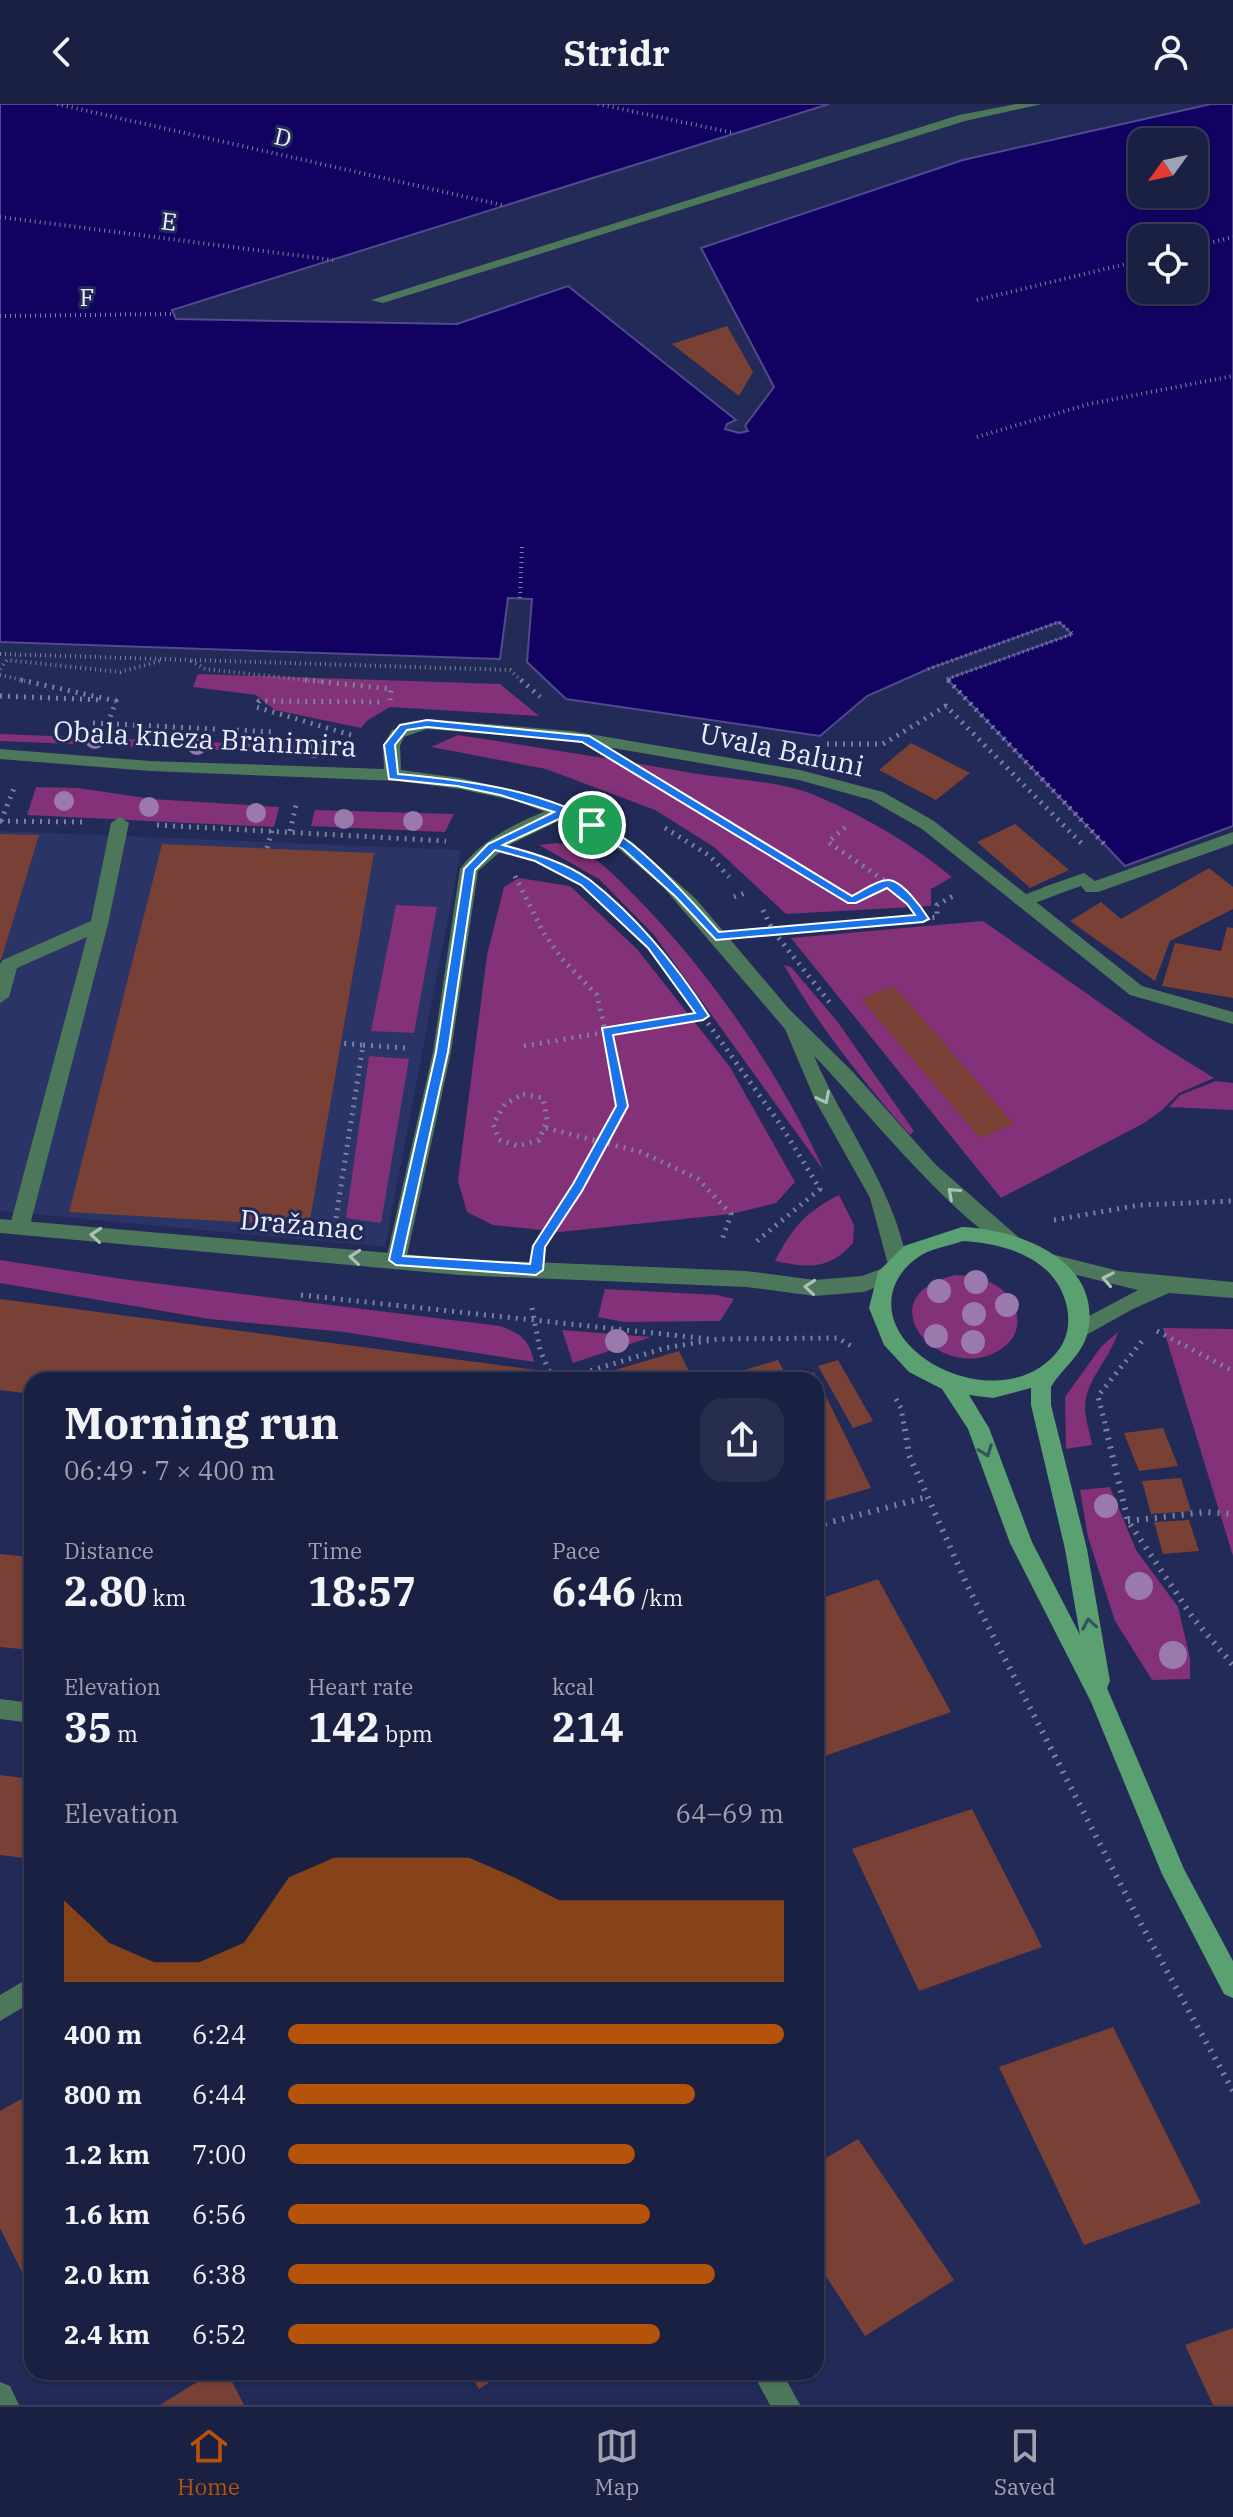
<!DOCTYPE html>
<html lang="en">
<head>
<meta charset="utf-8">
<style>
	:root { --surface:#1a2041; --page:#272d4c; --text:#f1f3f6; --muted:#9fa3b1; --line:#383e5a; --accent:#b45309 }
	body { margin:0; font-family:"IBM Plex Serif",serif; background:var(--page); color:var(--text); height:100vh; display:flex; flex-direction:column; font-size:30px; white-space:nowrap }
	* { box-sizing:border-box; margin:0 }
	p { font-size:26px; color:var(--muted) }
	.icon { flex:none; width:44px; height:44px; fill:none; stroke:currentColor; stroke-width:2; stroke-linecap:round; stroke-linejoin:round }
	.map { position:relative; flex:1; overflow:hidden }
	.panel { position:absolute; left:24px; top:1268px; width:800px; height:1008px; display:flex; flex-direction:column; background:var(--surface); border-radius:24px; box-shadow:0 2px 6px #0004,0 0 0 2px var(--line) }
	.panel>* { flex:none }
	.needle { width:52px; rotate:237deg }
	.controls { position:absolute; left:1128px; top:24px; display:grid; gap:16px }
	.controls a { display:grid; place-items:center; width:80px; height:80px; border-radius:16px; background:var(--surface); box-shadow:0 2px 6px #0004,0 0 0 2px var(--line); font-size:40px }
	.pin { position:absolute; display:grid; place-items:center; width:68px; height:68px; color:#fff; margin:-34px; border:4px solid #fff; border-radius:50%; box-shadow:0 2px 8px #0007 }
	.round { display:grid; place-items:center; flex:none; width:84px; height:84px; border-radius:24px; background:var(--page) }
	.head { display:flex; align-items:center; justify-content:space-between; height:136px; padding:0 40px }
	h1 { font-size:44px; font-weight:700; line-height:60px }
	.metrics { display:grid; grid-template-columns:repeat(3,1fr); gap:12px; height:136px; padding:8px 40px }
	.metrics div { display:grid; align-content:center }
	.metrics b { font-size:40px; font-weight:700 }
	.metrics small { font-size:22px; font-weight:400 }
	.metrics p { font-size:22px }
	.chart { height:224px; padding:16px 40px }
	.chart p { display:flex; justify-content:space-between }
	.chart svg { width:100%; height:144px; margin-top:8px; fill:var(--accent); opacity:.7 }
	ul { padding:0 40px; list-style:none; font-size:26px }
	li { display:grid; grid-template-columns:128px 96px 1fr; align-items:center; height:60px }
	li i { height:20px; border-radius:10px; background:var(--accent) }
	header { display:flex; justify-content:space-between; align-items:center; height:104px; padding:0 40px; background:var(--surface); font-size:36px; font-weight:700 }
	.menu { display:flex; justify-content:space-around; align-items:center; height:112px; border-top:2px solid var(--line); background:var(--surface); font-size:22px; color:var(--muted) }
	.menu a { display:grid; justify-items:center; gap:4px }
	.menu .current { color:var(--accent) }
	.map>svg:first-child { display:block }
</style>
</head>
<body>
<header><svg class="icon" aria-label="back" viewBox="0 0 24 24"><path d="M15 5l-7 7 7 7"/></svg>Stridr<svg class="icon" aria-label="person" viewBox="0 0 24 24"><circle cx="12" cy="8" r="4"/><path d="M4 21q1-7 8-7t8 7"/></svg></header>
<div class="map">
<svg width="1233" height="2301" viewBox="0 0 1233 2301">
	<rect width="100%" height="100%" fill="#222a57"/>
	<path fill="#2a3466" d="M0,727L461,746L385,1143L0,1107Z"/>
	<path fill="#833179" d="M198,570L500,580L539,612L390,603L368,616L361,624L275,606L256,591L193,583Z
		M0,630L336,643L332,651L0,637Z
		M458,631C536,643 614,655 692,669C734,676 777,676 817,692C866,713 912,740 952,773L931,785V802L786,810L714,743L655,706L546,665L431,643Z
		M36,683L78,684L152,695L279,703L274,723L27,711Z
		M315,706L454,710L445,728L311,722Z
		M557,739C564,741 573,743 580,746C601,756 620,777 637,794C709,867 782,972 824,1067L654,831L599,775L539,741Z
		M519,774L570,782L637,845L730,963L795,1078L776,1099L731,1110L560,1128L493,1121L467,1108L458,1077L487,851L504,783Z
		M396,801L437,803L414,929L371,927Z
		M983,817L1156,938L1214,974L1179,989L1162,1006L1144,1019L1001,1094L791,834Z
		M784,861L791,863L837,917L914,1027L910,1031C863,977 819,923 784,861Z
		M369,952L409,955L381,1119L346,1114Z
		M1216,977L1233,979V1006L1169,1003L1180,991Z
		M839,1091L854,1121L853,1139C829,1166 809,1164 775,1157C793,1123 804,1109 839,1091Z
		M0,1156L129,1176L500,1222C520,1229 530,1236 534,1258L344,1228L209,1215L0,1179Z
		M956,1171C969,1172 980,1173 992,1179C1020,1193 1029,1230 998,1247C938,1281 863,1191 956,1171Z
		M605,1185L717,1191L734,1195L720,1217L624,1218L598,1213Z
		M1163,1224L1233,1225V1452Z
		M562,1226L651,1233L573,1259Z
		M1118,1228C1110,1255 1086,1275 1085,1303C1085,1315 1090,1329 1092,1341L1066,1345L1065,1293L1101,1243Z
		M1110,1383L1136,1446L1178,1503L1190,1554V1575L1152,1576L1115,1517L1088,1433L1080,1386Z"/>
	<path fill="#110261" stroke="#53498f" stroke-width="2" fill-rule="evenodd" d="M0,0H829L172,206L176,215L457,220L568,182L736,316L727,320L725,325L739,329L748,327L745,322L774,283L701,144L963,56L1211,0H1233V722L1125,762L947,575L1072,530L1059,518L928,565L867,592L820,632L566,595L527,558L532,495L508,494L500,555L0,538ZM1142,38H1194V90H1142ZM1142,134H1194V186H1142Z"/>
	<path fill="#794135" d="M727,222L753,268L739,292L672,240Z
		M911,639L970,669L936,696L879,666Z
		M1015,720L1069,766L1030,784L977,738Z
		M0,730L39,731L1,856H0Z
		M162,740L374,749L309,1122L69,1108Z
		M1209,764L1233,783V805L1170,837L1155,877L1070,817L1101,798L1121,815Z
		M1227,823L1233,824V894L1162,882L1175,839L1221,847Z
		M894,882L1014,1020L980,1034L861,895Z
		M0,1195L536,1266L535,1276H32V1290L0,1286Z
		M679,1247L693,1276H585V1275Z
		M778,1256L788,1275L714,1276V1275Z
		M838,1256L873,1317L853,1324L818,1262Z
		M814,1268L871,1384L816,1400V1276L791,1275Z
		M1163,1324L1178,1362L1139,1367L1124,1329Z
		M1181,1374L1191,1407L1151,1410L1142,1377Z
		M1189,1416L1199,1447L1163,1450L1154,1418Z
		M0,1450L32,1453V1546L0,1543Z
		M878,1475L951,1608L816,1655V1496Z
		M0,1671L32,1675V1755L0,1751Z
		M972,1705L1042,1843L919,1887L852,1745Z
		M1113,1923L1201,2099L1084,2141L999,1963Z
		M32,1989V2188L0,2124V2007Z
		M858,2035L954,2176L865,2232L816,2157V2060Z
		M1233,2224V2301H1213L1185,2241Z
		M213,2268H227L244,2301H160Z
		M469,2268H505L479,2285Z"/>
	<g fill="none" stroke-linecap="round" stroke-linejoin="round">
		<path stroke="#7b819f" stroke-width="4" stroke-dasharray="1 4" stroke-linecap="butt" d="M57,0L502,101
			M598,0L734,29
			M0,113L333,156
			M1194,143L1233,133
			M977,196L1142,156
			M0,212L173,210
			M977,333L1089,300L1233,272
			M520,494L522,443
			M0,550L510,566L523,578
			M191,557L205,565L324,578
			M0,565L7,556L120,568L160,557
			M928,565L1059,518L1073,530L947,575L950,578
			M0,571L30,578"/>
		<path stroke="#7b819f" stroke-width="5" stroke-dasharray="2 6" stroke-linecap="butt" d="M21,576L116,597L108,619
			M305,576L391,585L390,596
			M521,576L540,593
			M948,576L1105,741
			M0,592L103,596
			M93,619L275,628
			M351,631L256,603L259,597L382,598
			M827,640H883L946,602L1084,742
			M673,686L852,797L888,779L828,738L848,721
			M0,717L83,718
			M1,717L14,684
			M157,721L446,737
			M665,724L710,752L729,773
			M290,727L296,701
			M267,744L272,726
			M546,758L585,778L652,841L780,1020L820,1085L757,1137
			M515,772L543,828L562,855L597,891L622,1002L578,1083L545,1131
			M888,779L911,797L923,815
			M734,793L745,789
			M763,806L773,827L830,899
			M773,827L937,813V801L955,791
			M363,941L405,944
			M524,942L703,912
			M523,990L543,994L547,1016L539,1036L518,1042L499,1036L493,1020L505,1000Z
			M546,1024L641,1048L698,1075L731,1110L722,1136
			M336,1114L363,941L341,939
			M1054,1116L1140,1101L1233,1097
			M301,1191L709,1235
			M532,1204L540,1246L553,1276
			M1157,1227L1233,1267
			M560,1276L665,1244L718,1235L838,1234L851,1242
			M896,1295L901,1304L905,1327
			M1107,1327L1098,1292L1142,1237"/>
		<path stroke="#7b819f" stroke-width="6" stroke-dasharray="2 7" stroke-linecap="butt" d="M905,1325L909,1351L968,1483L1141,1820L1233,1987
			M1106,1325L1128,1417L1193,1514L1233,1561
			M1128,1417L1206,1408L1233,1410
			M816,1422L927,1393"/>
		<path fill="#4d775a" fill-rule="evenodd" d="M1016,0H1042L965,17L383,199L371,196L959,11Z
			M565,701L574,707L571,711L507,742L478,767L451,948L406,1156L403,1161H389L386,1156L433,948L460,765C482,734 529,711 565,701Z
			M120,713L129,719L108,820L29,1125L26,1130H12L9,1125L87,833L17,864L9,893L0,899V860L3,856L91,817L111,719Z
			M1050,781L1059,787L1056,791L1022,804L1013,798L1016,794Z"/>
		<path fill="#4d775a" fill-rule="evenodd" d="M427,615L572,627L800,666L883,688L934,717L1142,882L1233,908V920L1130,891L922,725L871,696L799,676L572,637L427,625L404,633L400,642L401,666L460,674L526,689L582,709L632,738L696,795L789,905L852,967L936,1061L1024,1138L1021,1143C984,1155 845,981 814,952C844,1022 892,1081 907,1157L904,1162H890L887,1157L870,1094L815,996L785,925L663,783L620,746L570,717L516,697L460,685L399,677L150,667L0,655V645L150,657L384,665L383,642L392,626Z
			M1233,728V740L1098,788H1086L1081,782L1050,793L1041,787L1044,783L1084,769L1095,777Z
			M0,1115L459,1155L746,1167L815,1176L862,1172L886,1163L893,1166L896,1171L893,1176L864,1188L815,1192L746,1183L459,1171L0,1129Z
			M1051,1150L1119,1167L1233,1178V1194L1169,1189L1133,1205L1079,1235L1072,1233L1069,1227L1072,1221L1138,1186L1044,1163L1041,1158L1044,1153Z
			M0,1595L32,1599V1619L0,1615Z
			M32,1872V1898L0,1917V1891Z
			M752,2268H782L800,2301H770Z
			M0,2278L10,2282L19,2301H0Z"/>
		<path fill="#5ba070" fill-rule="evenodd" d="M962,1123C1017,1125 1102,1155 1088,1227C1083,1251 1063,1263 1051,1283V1301L1087,1445L1110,1577L1107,1584L1184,1765L1233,1857V1894L1224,1890L1162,1770L1091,1598L1010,1439L968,1325L942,1285L909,1268L884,1241L869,1204L878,1168L904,1142ZM963,1137C1007,1140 1056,1154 1067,1203C1070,1217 1068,1232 1060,1244C1025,1294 947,1281 910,1242C883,1214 885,1177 917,1154C928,1145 949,1142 963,1137ZM1031,1284V1301L1065,1445L1080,1531L1032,1438L989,1324L969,1291L993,1294Z"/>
	</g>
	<g fill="#9a79ac">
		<circle cx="95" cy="635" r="10"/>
		<circle cx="197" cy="641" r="10"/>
		<circle cx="314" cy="644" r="10"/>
		<circle cx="64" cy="697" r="10"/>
		<circle cx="149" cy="703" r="10"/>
		<circle cx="256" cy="709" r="10"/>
		<circle cx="344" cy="715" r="10"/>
		<circle cx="413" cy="717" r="10"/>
		<circle cx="976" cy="1178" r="12"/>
		<circle cx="939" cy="1187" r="12"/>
		<circle cx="1007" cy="1201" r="12"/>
		<circle cx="974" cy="1210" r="12"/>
		<circle cx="936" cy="1232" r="12"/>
		<circle cx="617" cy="1237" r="12"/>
		<circle cx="973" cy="1238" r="12"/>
		<circle cx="1106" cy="1402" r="12"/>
		<circle cx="1139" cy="1482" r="14"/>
		<circle cx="1173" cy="1551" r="14"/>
	</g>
	<defs><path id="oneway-chevron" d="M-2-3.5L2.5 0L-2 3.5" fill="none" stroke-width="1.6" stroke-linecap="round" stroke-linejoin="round" transform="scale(2)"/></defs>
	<g stroke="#acbfbb">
		<use href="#oneway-chevron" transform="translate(824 994) rotate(63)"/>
		<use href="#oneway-chevron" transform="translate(953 1089) rotate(-138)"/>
		<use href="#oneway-chevron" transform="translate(96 1131) rotate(-175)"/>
		<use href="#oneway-chevron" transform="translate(355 1153) rotate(-175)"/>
		<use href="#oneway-chevron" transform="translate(1108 1175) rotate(-169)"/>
		<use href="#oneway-chevron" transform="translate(810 1183) rotate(-175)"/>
	</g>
	<g stroke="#365360">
		<use href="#oneway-chevron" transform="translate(986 1347) rotate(70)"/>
		<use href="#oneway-chevron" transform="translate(1089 1520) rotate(-100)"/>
	</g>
	<path fill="#1a73e8" stroke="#fff" stroke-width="2" fill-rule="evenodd" d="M427,616L589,632L852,792C862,787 877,776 888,776C902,776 922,804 929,815L923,818L716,836L676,793L623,745L565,712L503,741C533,749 565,758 590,776C637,813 677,862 709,912L703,916L613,931L628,1002L582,1087L545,1143L543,1166L536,1171L396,1161L389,1156L436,948L464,765L488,740L554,708L500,691L457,682L389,675L384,641L400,621ZM427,623L582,638L848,799H856L887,784L907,800L915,811L719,828C692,797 664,766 632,740C566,689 478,677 398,670L395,641L407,626ZM495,746L535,757L581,781L648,844L695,909L602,924L616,1002L573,1080L533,1142L530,1160L403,1152L448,948L475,766Z"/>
	<g text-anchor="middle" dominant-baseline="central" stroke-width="6" stroke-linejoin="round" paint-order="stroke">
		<g font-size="24" fill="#eceffb" stroke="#222a57">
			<text transform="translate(283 33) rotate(13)">D</text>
			<text transform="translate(169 117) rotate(7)">E</text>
			<text x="87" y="193">F</text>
		</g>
		<g font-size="28" fill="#eceffb" stroke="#222a57">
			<text transform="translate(205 634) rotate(3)">Obala kneza Branimira</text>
			<text transform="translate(782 645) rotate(12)">Uvala Baluni</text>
			<text transform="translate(302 1120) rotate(5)">Dražanac</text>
		</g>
	</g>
</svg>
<div class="controls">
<a><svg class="needle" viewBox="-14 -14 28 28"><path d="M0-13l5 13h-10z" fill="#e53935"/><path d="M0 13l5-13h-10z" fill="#9fa3b1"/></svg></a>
<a><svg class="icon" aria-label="locate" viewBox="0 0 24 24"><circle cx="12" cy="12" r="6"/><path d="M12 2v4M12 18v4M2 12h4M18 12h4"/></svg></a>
</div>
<div class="pin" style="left:592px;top:721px;background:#1e9e55"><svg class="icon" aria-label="arrive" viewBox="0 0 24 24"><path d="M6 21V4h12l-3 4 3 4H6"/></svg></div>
<section class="panel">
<div class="head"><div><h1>Morning run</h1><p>06:49 · 7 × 400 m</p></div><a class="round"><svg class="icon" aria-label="share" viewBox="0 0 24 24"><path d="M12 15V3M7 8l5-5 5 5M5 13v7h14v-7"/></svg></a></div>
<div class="metrics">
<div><p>Distance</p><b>2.80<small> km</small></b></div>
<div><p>Time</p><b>18:57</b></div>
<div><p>Pace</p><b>6:46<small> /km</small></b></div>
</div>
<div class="metrics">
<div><p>Elevation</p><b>35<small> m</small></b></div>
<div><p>Heart rate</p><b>142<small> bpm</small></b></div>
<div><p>kcal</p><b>214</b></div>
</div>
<div class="chart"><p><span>Elevation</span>64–69 m</p>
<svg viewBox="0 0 160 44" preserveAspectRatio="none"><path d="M0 44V19L10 32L20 38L30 38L40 32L50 12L60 6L70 6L80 6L90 6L100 12L110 19L120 19L130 19L140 19L150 19L160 19V44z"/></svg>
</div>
<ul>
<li><b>400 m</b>6:24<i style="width:100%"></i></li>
<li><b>800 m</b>6:44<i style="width:82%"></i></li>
<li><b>1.2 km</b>7:00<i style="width:70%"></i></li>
<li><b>1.6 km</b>6:56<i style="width:73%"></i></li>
<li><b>2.0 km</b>6:38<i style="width:86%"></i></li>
<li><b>2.4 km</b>6:52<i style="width:75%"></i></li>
</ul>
</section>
</div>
<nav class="menu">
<a class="current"><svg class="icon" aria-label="home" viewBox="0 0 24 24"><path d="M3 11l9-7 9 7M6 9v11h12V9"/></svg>Home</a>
<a><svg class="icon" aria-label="map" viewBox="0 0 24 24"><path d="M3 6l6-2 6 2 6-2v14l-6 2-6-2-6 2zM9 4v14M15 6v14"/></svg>Map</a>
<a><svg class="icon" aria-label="saved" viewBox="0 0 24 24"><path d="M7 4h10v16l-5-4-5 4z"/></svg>Saved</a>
</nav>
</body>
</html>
